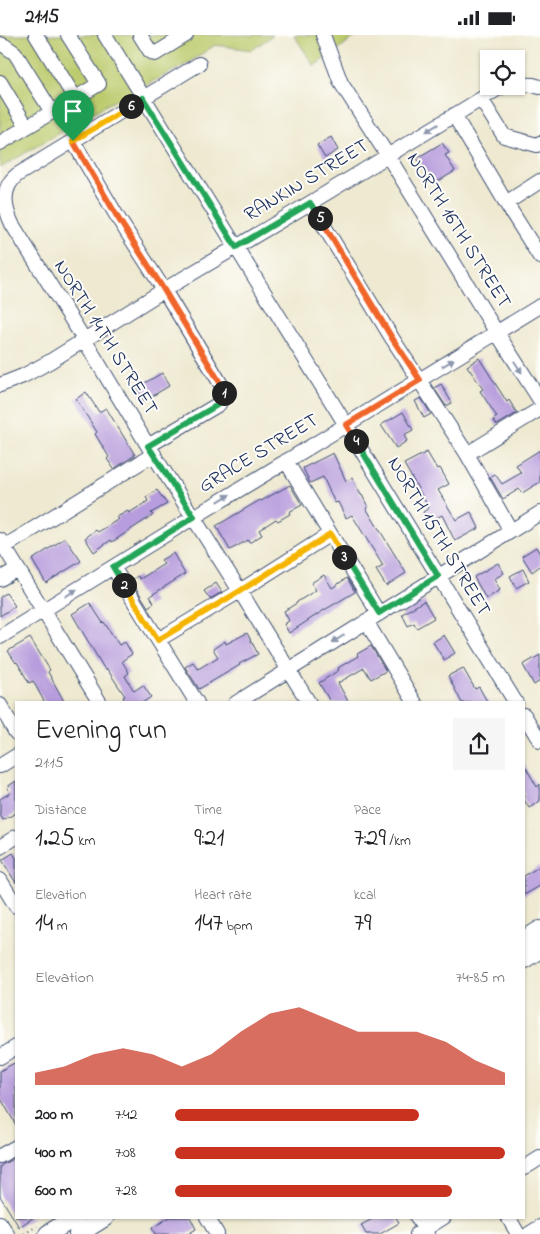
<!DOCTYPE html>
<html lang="en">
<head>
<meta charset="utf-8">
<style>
	:root { --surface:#fff; --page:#f6f6f6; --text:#202124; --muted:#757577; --accent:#c8321e }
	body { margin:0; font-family:"Indie Flower",sans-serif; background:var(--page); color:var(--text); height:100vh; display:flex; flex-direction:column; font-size:19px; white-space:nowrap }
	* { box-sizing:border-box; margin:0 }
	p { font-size:16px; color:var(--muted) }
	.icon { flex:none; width:28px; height:28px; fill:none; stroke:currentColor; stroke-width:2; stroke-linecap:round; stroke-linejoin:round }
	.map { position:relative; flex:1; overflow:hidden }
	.details { position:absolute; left:15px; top:666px; width:510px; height:518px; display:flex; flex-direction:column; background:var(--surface); border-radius:0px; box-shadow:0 1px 4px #0004 }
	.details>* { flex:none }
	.controls { position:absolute; left:480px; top:15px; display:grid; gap:10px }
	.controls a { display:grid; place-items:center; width:45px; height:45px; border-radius:0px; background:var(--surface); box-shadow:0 1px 4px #0004; font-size:25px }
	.pin { position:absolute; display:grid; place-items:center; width:42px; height:42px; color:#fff; margin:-51px -21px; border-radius:50% 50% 50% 0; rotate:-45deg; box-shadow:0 0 5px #0007 }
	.pin .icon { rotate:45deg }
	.km { position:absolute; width:25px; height:25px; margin:-12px; border-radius:50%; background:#222; color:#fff; font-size:14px; line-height:25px; text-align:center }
	.round { display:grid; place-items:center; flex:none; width:52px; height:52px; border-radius:0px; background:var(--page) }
	.head { display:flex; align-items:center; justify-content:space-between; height:85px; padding:0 20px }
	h1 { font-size:28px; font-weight:600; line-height:38px }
	.stats { display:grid; grid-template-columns:repeat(3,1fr); gap:8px; height:85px; padding:5px 20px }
	.stats div { display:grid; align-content:center }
	.stats b { font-size:25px; font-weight:600 }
	.stats small { font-size:14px; font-weight:400 }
	.stats p { font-size:14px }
	.chart { height:140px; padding:10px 20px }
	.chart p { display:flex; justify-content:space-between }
	.chart svg { width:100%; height:90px; margin-top:5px; fill:var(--accent); opacity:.7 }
	ul { padding:0 20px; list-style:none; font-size:16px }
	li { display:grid; grid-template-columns:80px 60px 1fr; align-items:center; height:38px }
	li i { height:12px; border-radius:6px; background:var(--accent) }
	.status { display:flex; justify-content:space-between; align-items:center; height:35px; padding:0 25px; background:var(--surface); direction:ltr }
	.status svg { height:14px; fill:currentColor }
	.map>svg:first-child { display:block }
</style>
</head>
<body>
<div class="status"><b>21:15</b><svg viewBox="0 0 49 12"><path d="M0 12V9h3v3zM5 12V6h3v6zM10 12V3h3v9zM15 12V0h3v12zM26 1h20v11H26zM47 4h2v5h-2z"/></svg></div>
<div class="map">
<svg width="540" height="1199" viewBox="0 0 540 1199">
	<rect width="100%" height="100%" fill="#fdfcf7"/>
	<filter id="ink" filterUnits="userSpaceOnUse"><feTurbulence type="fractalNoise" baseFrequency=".02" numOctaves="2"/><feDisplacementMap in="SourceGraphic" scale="10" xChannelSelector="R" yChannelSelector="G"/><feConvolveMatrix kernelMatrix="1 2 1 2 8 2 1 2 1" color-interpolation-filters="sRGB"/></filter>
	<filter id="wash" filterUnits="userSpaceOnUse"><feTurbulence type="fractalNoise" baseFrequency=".0096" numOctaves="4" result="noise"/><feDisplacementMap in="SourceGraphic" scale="20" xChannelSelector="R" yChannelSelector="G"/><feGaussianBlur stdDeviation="1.12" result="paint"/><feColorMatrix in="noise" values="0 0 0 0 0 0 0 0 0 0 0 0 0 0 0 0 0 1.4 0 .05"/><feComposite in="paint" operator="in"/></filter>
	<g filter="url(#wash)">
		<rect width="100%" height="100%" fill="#eee9d0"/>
		<path fill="#bbca6c" stroke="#6b7c65" d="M0,0H273L252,15L215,10L187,29L106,70L0,133Z
			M294,0H358L314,31Z"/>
		<g id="blocks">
			<path fill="#b79ddd" d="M331,102L338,115L325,123L317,110Z
				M442,108L449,118L445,120L455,136L434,149L417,123Z
				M479,323L507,367L509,365L517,378L497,390L493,385L497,382L480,356L483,354L467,331Z
				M162,338L169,351L144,366L136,353Z
				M441,349L452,368L446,371L434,353Z
				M86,357L99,377L106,373L135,420L114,434L107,424L109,422L95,399L97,397L76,364Z
				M421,363L431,379L424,383L415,366Z
				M403,377L413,395L404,400L407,406L396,413L381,390Z
				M540,415V447L522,458L519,454L503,464L490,442L495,439L502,449L521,438L516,430Z
				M427,417L437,434L440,433L449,449L438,455L456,485L471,477L479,493L455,506L442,480L429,487L423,477L429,473L404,429Z
				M333,418L346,446L352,443L361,460H362L368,472L366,473L406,538L386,551L376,535L383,531L352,480L346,483L338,467L335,468L323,442L310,448L303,433Z
				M290,450L302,470L289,477L290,479L278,486L276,484L259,495L262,500L249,508L248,505L230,515L216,491L260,465L261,466Z
				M157,455L167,469L151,478L153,480L112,507L111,505L94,517L85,503L96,495L98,497L119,484L117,482L128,476L129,478L148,466L146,462Z
				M65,503L81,526L46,548L32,525Z
				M536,512L540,519V531L532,537L522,521Z
				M173,518L185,539L150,561L154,568L148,572L131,545L138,541L140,544L164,529L161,525Z
				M498,528L504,538L494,544L500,555L486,564L474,542Z
				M523,534L529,546L516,553L510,541Z
				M324,540L332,553L347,543L355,557L321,577L289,598L284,589L289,586L284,576L297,568V567L316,555L311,548Z
				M216,548L222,557L210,564L204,556Z
				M6,558L15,571L0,581V562Z
				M424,566L434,583L417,593L414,588L408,591L402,579Z
				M90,568L103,588L104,587L119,610L125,607L132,619L122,626L129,638L125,641L134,656L143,650L151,662L142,668H126L123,662L125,661L107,634L105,635L72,579Z
				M247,598L258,619L239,629L240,630L228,637L199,654L185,632L193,627L198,634L218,622L213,614L225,606L226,609Z
				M444,600L455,618L444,625L433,607Z
				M30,603L50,635L48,637L65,668H45L33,646L29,648L17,627L16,628L8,616Z
				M371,611L386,636L371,644L364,633L338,648L349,668H331L319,648L339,635L338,633L358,621L357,619Z
				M540,620V646L534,650L523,630Z
				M463,633L475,654L479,652L488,668H462L448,641Z
				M524,729L537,752L540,749V766L529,773L524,765Z
				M16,746V778L3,785L0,780V764L10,758L7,752Z
				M13,818L16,823V848L2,825Z
				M540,831V851L524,860V841Z
				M16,1027V1090L0,1062V1036Z
				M16,1122V1182H34L19,1192L0,1161V1131Z
				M170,1182H190L196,1194L188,1199H155L152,1193Z
				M376,1182H396L399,1188L380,1199H366L361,1190Z"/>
		</g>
	</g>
	<g filter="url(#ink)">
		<use href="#blocks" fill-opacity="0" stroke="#3b4b6f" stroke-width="1"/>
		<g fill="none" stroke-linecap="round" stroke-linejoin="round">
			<g stroke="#3b4b6f" stroke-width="16">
				<path id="minor" d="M36,0L75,63
					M105,0L346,390L516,668
					M140,0L150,16L155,19L186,0
					M323,0L341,48L388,121L497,298L540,365
					M0,9L5,11L15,18L52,77
					M199,29L17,140C1,153 4,172 12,189L85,306L148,411L240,556L309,668
					M0,47L27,92
					M516,49L533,50L540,52
					M481,64L504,101L537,110L540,108
					M454,80L506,168L540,222
					M73,106L118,183L164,255L225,356L219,369L148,411
					M0,108L99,49L68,0
					M310,168L392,303L467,419L511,496
					M506,168L540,146
					M0,350L23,341L49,327L164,255L310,168L481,64L499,53L505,51
					M467,419L540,374
					M286,426L379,579
					M0,505L100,668
					M4,512L154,419
					M113,532L197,668
					M0,544L17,534
					M366,586L415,668
					M0,602L194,482L346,390L540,271
					M158,605L240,556L330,499
					M236,668L540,478
					M0,670L16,698
					M524,680L540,706
					M0,731L16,721
					M0,812L16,802
					M0,845L16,871
					M0,1022L16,1012
					M0,1121L16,1112
					M524,1133L540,1123
					M207,1182L217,1199
					M417,1182L427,1199
					M508,1182L518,1199
					M0,1188L7,1199
					M417,1199L444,1182
					M529,1199L540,1192"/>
			</g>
			<g stroke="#3b4b6f" stroke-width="20">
				<path id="major" d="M524,905L540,895
					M524,924L540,914
					M48,1199L75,1182
					M78,1199L105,1182"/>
			</g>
			<path stroke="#3b4b6f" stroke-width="2" stroke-dasharray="1 4" stroke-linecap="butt" d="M24,1199L37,1191"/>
			<use href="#minor" stroke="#fff" stroke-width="14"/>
			<use href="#major" stroke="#fff" stroke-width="18"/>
		</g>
		<defs><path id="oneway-solid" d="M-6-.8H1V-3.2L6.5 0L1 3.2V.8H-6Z" transform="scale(1.25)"/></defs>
		<g fill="#8d97ae">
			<use href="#oneway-solid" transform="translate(432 93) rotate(149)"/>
			<use href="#oneway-solid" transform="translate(448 328) rotate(-31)"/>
			<use href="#oneway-solid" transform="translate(518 332) rotate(57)"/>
			<use href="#oneway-solid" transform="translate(224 463) rotate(-31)"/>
			<use href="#oneway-solid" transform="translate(71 558) rotate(-32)"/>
			<use href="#oneway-solid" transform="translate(338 604) rotate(148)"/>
		</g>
	</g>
	<g fill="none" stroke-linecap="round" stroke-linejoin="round" filter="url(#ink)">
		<g stroke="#fff" stroke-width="10">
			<path id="split-1" d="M73,106L118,183L164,255L225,356L224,358"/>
		</g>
		<g stroke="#fff" stroke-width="10">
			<path id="split-2" d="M124,550L113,532L194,482L148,411L219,369L224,358"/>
		</g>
		<g stroke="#fff" stroke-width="10">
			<path id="split-3" d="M124,550L158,605L240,556L330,499L344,522"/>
		</g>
		<g stroke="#fff" stroke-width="10">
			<path id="split-4" d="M344,522L379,578L438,541L356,406"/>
		</g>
		<g stroke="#fff" stroke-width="10">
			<path id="split-5" d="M320,183L392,303L420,345L346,390L356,406"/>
		</g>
		<g stroke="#fff" stroke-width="10">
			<path id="split-6" d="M131,71L143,63L236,212L310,168L320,183"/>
		</g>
		<g stroke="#fff" stroke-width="10">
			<path id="split-7" d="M73,106L131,71"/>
		</g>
		<use href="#split-1" stroke="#f0652b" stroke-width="6"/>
		<use href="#split-2" stroke="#22a559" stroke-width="6"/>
		<use href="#split-3" stroke="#f5b400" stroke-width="6"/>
		<use href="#split-4" stroke="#22a559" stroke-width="6"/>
		<use href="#split-5" stroke="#f0652b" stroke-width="6"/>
		<use href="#split-6" stroke="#22a559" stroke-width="6"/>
		<use href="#split-7" stroke="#f5b400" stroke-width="6"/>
	</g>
	<g text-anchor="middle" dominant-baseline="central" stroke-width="4" stroke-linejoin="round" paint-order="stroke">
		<g font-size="20" fill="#1b2f5e" stroke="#fdfcf7">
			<text transform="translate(307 146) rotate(-31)">RANKIN STREET</text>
			<text transform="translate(458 196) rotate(58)">NORTH 16TH STREET</text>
			<text transform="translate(105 303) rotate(58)">NORTH 14TH STREET</text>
			<text transform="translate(259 419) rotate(-31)">GRACE STREET</text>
			<text transform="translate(438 502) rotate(59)">NORTH 15TH STREET</text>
		</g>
	</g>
</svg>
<div class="controls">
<a><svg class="icon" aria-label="locate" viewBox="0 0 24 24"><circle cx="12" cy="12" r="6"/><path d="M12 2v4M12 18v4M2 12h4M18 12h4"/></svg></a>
</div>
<div class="pin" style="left:73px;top:106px;background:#1e9e55"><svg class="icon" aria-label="arrive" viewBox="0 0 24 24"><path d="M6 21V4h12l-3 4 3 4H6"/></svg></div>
<b class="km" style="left:224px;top:358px">1</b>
<b class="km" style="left:124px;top:550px">2</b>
<b class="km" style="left:344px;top:522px">3</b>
<b class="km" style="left:356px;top:406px">4</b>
<b class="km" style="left:320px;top:183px">5</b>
<b class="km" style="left:131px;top:71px">6</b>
<section class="details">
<div class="head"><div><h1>Evening run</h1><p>21:15</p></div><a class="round"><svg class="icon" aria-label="share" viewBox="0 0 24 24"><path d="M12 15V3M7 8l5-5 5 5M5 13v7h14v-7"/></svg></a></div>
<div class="stats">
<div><p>Distance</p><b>1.25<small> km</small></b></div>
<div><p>Time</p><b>9:21</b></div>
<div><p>Pace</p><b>7:29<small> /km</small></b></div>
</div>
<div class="stats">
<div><p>Elevation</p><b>14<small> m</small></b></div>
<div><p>Heart rate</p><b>147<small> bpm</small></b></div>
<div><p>kcal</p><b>79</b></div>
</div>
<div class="chart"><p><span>Elevation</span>74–85 m</p>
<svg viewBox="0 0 160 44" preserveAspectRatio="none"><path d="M0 44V38L10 35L20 29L30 26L40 29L50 35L60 29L70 18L80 9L90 6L100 12L110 18L120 18L130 18L140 23L150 32L160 38V44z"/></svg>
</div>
<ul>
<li><b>200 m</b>7:42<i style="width:74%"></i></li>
<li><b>400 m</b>7:08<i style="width:100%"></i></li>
<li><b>600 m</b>7:28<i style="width:84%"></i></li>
</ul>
</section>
</div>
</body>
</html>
